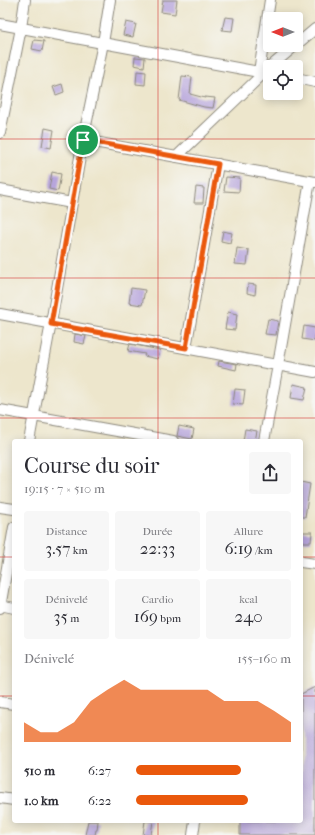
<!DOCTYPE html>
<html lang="fr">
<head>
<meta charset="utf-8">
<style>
	:root { --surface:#fff; --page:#f7f7f7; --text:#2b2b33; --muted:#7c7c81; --accent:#ea580c }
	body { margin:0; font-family:"IM FELL French Canon",serif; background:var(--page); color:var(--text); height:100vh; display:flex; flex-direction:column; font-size:15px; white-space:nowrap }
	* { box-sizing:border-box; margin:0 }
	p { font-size:13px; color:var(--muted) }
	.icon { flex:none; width:22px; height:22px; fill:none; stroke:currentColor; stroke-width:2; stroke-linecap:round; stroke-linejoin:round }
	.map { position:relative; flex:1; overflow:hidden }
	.panel { position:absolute; left:12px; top:439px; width:291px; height:384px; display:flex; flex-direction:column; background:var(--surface); border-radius:4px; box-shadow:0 2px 10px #0003 }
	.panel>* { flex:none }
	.needle { width:26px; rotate:270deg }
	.fabs { position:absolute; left:263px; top:12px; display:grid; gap:8px }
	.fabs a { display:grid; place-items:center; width:40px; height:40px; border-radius:4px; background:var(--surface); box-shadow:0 2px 10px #0003; font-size:20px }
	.pin { position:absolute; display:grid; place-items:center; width:34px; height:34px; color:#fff; margin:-17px; border:2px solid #fff; border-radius:50%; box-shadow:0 1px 4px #0007 }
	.round { display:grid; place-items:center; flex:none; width:42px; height:42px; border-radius:4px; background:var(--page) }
	.head { display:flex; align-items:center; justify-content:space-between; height:68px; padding:0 12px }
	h1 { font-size:22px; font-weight:600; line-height:30px }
	.metrics { display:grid; grid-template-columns:repeat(3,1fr); gap:6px; height:68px; padding:4px 12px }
	.metrics div { display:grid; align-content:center; border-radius:4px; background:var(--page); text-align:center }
	.metrics b { font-size:17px; font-weight:600 }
	.metrics small { font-size:11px; font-weight:400 }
	.metrics p { font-size:11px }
	.chart { height:112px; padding:8px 12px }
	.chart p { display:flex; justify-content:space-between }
	.chart svg { width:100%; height:72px; margin-top:4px; fill:var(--accent); opacity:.7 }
	ul { padding:0 12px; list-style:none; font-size:13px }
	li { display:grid; grid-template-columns:64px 48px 1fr; align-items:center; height:30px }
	li i { height:10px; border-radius:5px; background:var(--accent) }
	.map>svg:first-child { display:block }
</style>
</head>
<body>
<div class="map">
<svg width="315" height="835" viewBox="0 0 315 835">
	<rect width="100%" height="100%" fill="#f6f6f2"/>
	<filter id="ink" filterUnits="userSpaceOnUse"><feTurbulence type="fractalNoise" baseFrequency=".025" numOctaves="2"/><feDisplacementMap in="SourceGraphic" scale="8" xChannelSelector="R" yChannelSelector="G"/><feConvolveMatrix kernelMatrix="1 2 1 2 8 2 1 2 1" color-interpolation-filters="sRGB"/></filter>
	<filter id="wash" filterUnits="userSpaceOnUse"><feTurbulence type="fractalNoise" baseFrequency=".012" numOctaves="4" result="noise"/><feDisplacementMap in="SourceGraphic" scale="16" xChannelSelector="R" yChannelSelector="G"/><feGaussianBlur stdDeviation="0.9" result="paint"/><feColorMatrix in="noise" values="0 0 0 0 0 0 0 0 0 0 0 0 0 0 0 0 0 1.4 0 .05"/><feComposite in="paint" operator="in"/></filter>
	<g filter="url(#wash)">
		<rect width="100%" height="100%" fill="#ede6cc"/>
		<g id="blocks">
			<path fill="#b7a5dc" d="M163,0H177L175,14L161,12Z
				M225,17L234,18L232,31L222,30Z
				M126,22L136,24L133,37L123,35Z
				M34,40L44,41L42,51L32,49Z
				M135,57L145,58L144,67L134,65Z
				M137,71L146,72L145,85L136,84Z
				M182,76L192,77L190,94L205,98V97L215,98L213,108L204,107L179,100Z
				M62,84L64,92L56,95L53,87Z
				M45,128L54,130L51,148L42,146Z
				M52,172L61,174L58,191L49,189Z
				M226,177L240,178L239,192L224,191Z
				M196,187L204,188L203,203H194Z
				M223,231L232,233L230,243L221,241Z
				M237,248L249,250L247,265L235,264Z
				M248,284L256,285L255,295L247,293Z
				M131,288L145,290L142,305L129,303Z
				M228,312L237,314L235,330L225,329Z
				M268,319L278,321L276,335L265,334Z
				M304,326L315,328V341L302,339Z
				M75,334L86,336L84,344L74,342Z
				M130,344L160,350L158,359L144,356L145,354L128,351Z
				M219,361L237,364L236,370L218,366Z
				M293,384L307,387L304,400L291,398Z
				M235,389L245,390L243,405L233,404Z
				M179,426L194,429L192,439L177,436Z
				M245,429L257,431L255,441H243Z
				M301,482L310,484L305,517H301Z
				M303,532H312L311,542H302Z
				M315,687V835H240V821H301V694Z
				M88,821H98L97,830H96L95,835H85Z
				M145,821H153L151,835H143Z"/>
		</g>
	</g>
	<g filter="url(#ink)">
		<use href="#blocks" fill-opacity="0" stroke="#8c887c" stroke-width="1"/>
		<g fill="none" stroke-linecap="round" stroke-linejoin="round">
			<g stroke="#8c887c" stroke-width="12">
				<path id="minor" d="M0,24L270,74
					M296,45L315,29
					M270,67L296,45
					M259,72L270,0
					M296,78L315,82
					M0,133L21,28L25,0
					M83,140L315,182
					M176,157L267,70
					M0,190L72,203
					M0,314L315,372
					M186,348L218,164
					M0,410L173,441
					M29,441L51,323L83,140L103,43L110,0
					M264,441L278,365L310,181
					M0,507L14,509
					M301,562L315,564
					M0,605L14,608
					M0,608L14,527
					M0,702L14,704
					M0,798L14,800
					M193,835L195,821"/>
			</g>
			<use href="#minor" stroke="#fff" stroke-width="10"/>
		</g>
	</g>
	<g fill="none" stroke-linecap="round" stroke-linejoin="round" filter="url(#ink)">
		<g stroke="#fff" stroke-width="8">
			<path id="route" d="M83,140L218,164L186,348L51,324Z"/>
		</g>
		<use href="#route" stroke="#ea580c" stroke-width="5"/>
	</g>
	<path fill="none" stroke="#d62828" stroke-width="1" stroke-opacity="0.55" d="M158,0V441M0,139H315M0,278H315M0,418H315M0,557H14M301,557H315M0,696H14M301,696H315M158,821V835"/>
</svg>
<div class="fabs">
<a><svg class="needle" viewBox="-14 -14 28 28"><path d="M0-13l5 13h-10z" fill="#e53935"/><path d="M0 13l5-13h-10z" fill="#7c7c81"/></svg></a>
<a><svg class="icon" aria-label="locate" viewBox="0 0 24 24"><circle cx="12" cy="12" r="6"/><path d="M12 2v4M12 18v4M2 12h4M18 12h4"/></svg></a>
</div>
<div class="pin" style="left:83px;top:140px;background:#1e9e55"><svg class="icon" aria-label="arrive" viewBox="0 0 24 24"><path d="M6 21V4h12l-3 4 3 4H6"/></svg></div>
<section class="panel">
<div class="head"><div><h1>Course du soir</h1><p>19:15 · 7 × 510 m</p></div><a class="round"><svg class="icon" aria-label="share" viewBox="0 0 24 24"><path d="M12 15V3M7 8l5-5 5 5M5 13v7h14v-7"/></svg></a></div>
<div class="metrics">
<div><p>Distance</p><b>3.57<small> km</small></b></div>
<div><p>Durée</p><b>22:33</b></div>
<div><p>Allure</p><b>6:19<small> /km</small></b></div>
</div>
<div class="metrics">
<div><p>Dénivelé</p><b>35<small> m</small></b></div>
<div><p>Cardio</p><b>169<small> bpm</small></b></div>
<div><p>kcal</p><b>240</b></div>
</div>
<div class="chart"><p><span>Dénivelé</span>155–160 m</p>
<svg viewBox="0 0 160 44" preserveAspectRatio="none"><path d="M0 44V32L10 38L20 38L30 32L40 19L50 12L60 6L70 12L80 12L90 12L100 12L110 12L120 19L130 19L140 19L150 25L160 32V44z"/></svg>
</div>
<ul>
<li><b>510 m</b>6:27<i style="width:68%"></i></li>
<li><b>1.0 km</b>6:22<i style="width:72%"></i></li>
</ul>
</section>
</div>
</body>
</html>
